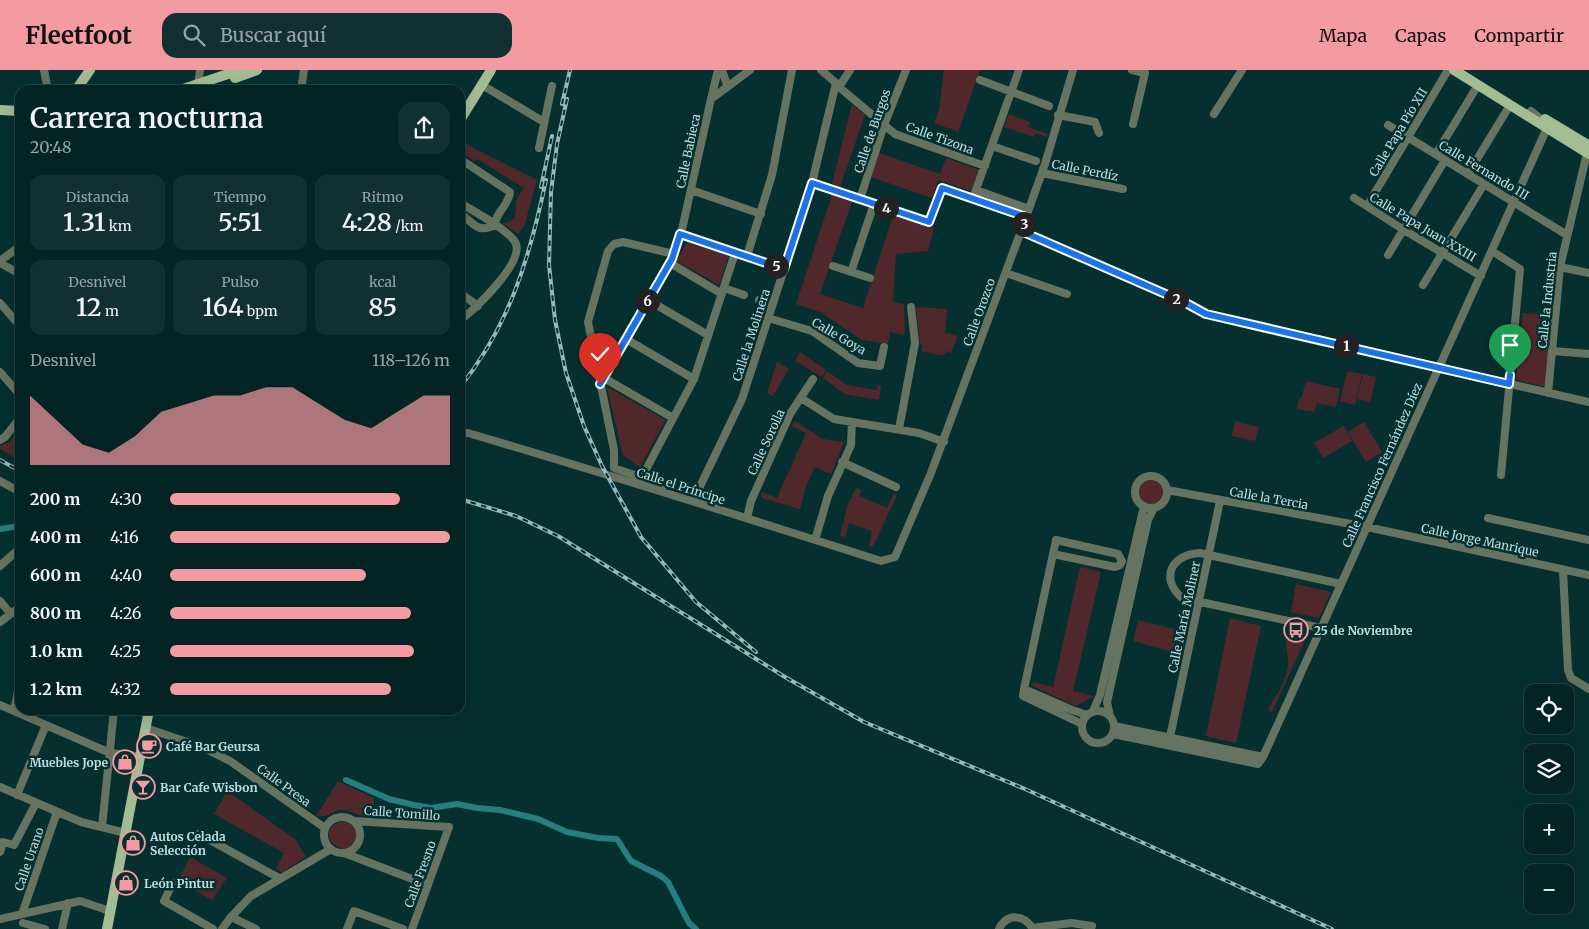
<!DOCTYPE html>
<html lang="es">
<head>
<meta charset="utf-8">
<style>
	:root { --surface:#042424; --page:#123031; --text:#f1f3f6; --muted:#97a4a6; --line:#254141; --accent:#f49aa1 }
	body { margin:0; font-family:Merriweather,serif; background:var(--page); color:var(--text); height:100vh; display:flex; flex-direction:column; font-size:19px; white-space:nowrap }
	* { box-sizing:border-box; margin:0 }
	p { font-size:16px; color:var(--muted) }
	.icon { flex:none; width:28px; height:28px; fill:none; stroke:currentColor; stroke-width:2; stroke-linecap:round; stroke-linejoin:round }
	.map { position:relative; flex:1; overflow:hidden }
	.details { position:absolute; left:15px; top:15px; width:450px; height:630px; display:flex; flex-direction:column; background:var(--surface); border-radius:15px; box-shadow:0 5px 20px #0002,0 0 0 1px var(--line) }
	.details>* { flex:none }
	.buttons { position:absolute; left:1524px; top:614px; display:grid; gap:10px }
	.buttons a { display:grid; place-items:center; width:50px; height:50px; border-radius:10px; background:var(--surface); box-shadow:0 5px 20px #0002,0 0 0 1px var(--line); font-size:25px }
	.pin { position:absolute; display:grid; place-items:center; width:42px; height:42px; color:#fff; margin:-51px -21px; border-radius:50% 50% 50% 0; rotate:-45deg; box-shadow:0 0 5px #0007 }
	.pin .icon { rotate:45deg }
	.km { position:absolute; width:25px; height:25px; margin:-12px; border-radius:50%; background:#222; color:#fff; font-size:14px; line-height:25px; text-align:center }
	.round { display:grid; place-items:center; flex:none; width:52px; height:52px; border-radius:15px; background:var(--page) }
	.head { display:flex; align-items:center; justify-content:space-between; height:85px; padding:0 15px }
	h1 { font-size:28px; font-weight:600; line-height:38px }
	.metrics { display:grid; grid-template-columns:repeat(3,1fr); gap:8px; height:85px; padding:5px 15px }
	.metrics div { display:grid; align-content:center; border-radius:12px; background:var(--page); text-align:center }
	.metrics b { font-size:25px; font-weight:600 }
	.metrics small { font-size:14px; font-weight:400 }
	.metrics p { font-size:14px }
	.chart { height:140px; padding:10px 15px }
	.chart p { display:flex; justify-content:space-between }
	.chart svg { width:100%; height:90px; margin-top:5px; fill:var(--accent); opacity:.7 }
	ul { padding:0 15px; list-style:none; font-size:16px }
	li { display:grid; grid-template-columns:80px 60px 1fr; align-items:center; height:38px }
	li i { height:12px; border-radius:6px; background:var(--accent) }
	header { display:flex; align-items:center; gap:30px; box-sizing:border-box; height:70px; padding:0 25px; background:var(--accent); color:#111 }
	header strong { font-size:24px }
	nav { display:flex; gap:28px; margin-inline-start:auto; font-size:18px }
	.search { width:350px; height:45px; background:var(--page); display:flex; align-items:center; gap:12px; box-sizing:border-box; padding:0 18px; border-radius:15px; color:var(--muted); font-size:19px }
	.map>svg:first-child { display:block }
</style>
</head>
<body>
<header>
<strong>Fleetfoot</strong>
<div class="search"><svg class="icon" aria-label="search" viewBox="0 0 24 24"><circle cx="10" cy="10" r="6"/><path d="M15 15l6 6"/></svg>Buscar aquí</div>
<nav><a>Mapa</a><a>Capas</a><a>Compartir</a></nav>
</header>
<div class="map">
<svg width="1589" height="859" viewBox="0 0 1589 859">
	<rect width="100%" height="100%" fill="#063030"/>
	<path fill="#50282c" d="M944,0H980L958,62L934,53L939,40Z
		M852,34L865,45L840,117L832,114Z
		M1009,44L1030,52L1028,57L1048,64L1047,67L1036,63L1034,67L1004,57Z
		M460,69L477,80L537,110L524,157L518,164L502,153C517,153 516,143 516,133C516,128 521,122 524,118L477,89L475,91L460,82Z
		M879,83L940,104L946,88L979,100L971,121L938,110L932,128L871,107Z
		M832,125L852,132L820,224L863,238L893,146L934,158L928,181L896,184L893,232L904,234L905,265L890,262L888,274L862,270L820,242L796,234Z
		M687,172L729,185L719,215L677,191Z
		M916,237L947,239L945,263L956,265L957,267L951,283L946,281L945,284L937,285L921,281L923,275L920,274Z
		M1523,243L1553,245L1546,317L1516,310Z
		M800,282L826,300L822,307L795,291Z
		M777,292L789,299L773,326L767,323Z
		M827,301L847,315L876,320L878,315L881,316L879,330L845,324L823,308Z
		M1347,301L1362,304L1355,335L1340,331Z
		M1363,304L1376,307L1370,332L1357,329Z
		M1306,311L1340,319L1336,337L1317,333L1314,342L1297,339L1299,329H1301Z
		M607,317L664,349L665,351L640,397L623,385Z
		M795,351L823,369L844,372L831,404L815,397L806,416L800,439L761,428L762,422L777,428L806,363L792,356Z
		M1235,351L1259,357L1255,371L1232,366Z
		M1364,352L1382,382L1366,392L1348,362Z
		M1344,356L1352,371L1323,388L1314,373Z
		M20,358V391L0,379V376L10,372Z
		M1139 422a12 12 0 1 1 24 0a12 12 0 1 1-24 0Z
		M856,418L861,420L859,426L887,438L894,423L897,425L873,477L869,476L872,461L849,453L845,467L840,466L847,437Z
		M1080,497L1101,502L1073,621L1094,626L1076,636L1032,616L1033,612L1053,617Z
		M1296,514L1331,522L1319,548L1291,542Z
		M1230,548L1261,556L1236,673L1206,666Z
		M1138,550L1182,561L1177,583L1133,571Z
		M1292,562L1307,566L1272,642L1268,640C1270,635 1273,631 1276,626C1282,617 1286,607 1288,596C1290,584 1280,571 1292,562Z
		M338,711L374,728L373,746L359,745L346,740H338L325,746H316Z
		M227,721L296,770L306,787L282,802L276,799L284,783L214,744Z
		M340,752C349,751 353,755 356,763C355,798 307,764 340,752Z
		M190,787L227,808L212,830L178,811Z"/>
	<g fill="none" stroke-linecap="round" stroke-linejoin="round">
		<path stroke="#247f7e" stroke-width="6" d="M0,459L20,456
			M346,710L389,729L414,735L431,738L457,734L477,738L500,740L538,749L567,762L598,768L617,769L631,791L661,806L668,812L689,853L696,859"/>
		<path stroke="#667360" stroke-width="8" d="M44,0L48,20
			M722,0L727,15
			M821,0L836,13L839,17L895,64L985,96
			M1132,0L1145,3L1133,54
			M980,10L1049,36
			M198,15L200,0
			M482,15L544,52
			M839,17L850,0
			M301,20L304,0
			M711,29L718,0
			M1531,41L1546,53
			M1214,44L1242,0
			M1058,45L1095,52L1099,63
			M1388,55L1567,165
			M992,76L1036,91
			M539,78L552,16
			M1436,84L1478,15
			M460,89L510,122C509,135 495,143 495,155
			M1042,103L1123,119
			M1468,104L1510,35
			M812,113L929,152L942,118L1026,147
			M691,120L761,144
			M976,120L1029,139
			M973,128L1019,0
			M1354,128L1404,160L1481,206
			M860,129L884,55L906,0
			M460,133C472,140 512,162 516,174C523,193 475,240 460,250
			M1367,136L1448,0
			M460,143C473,153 478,164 495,155
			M1021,161L1183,232L1206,244L1589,332
			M681,164L784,199
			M1492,181L1520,199L1501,405
			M1388,185L1445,90
			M747,186L772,105L792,0
			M0,191L20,176
			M0,193L20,204
			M670,193L722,224
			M833,196L870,208
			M1560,197L1589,203
			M851,202L874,134
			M1006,203L1067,224
			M1423,215L1484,114
			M724,218L744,225
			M460,223L478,236
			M648,230L708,265
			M759,230L772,235
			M0,233L20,256
			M768,248L812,261L858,293L880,296L884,277
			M626,269L694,309
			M1553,281L1589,284
			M0,302L20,325
			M604,308L673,348
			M600,314L672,189L681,164L711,29L750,0
			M1548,323L1560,197L1587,83
			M801,328L834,349L919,363L944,372
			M899,359L915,273L911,237
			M460,363H468C607,404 744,447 881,491L895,487L931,403L1021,161L1045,94L1073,0
			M0,370L5,367L20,348
			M842,392L896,417
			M1135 422a16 16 0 1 1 32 0a16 16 0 1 1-32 0Z
			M642,407L694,309L735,183
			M0,411L20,422
			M1167,420L1367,457L1589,505
			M663,422L661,414L614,398V380L588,252L608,181L614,174L623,172L674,184
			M693,431L742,329L812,113L836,13
			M747,448L751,431L790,344L813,309
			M1488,448L1589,470
			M815,470L828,426L851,375L852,352
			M0,496L20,478
			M1563,500L1568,600L1571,608L1589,619
			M0,531L11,544
			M0,552L20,537
			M1321,558L1182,528C1159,508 1172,484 1200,483L1341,514
			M1024,619L1056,470L1118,484L1122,491L1120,495L1115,497L1053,484
			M0,635L110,683L135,686
			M1082 657a16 16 0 1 1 32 0a16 16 0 1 1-32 0Z
			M14,641L20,611
			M1093,641L1100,625L1144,436
			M1110,646L1107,632L1148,450L1154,438
			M1082,654L1023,626L1024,619L1072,640L1087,645
			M1114,656L1263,687
			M146,658L202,677L230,691L325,758
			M1113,664L1258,694L1263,687L1547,58
			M1170,667L1220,431
			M0,717L81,752L126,763
			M17,725L46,655
			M324 765a18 18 0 1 1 36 0a18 18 0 1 1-36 0Z
			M354,751L449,757L412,859
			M102,757L114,640
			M199,764L279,808
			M0,782L3,772L14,775L36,733
			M344,783L428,815
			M173,813L164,831L213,859
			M22,844L57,742
			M231,847L256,859
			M0,849L80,831L110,841
			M23,853L45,859
			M1032,858L1071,853L1092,856
			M62,859L68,833
			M222,859L231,847L251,826L331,779
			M347,859L354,841L403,859
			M999,859C1007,843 1024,844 1033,859"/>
		<path stroke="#a2bc94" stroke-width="10" d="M1454,0L1589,84
			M235,8L257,0
			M76,20L90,0
			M180,20L240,0
			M0,40L20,41
			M1545,49L1588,75
			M460,50L491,0
			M107,859L149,640"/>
		<g stroke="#96baba" stroke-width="4">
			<path id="rail" d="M567,29L557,74L551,122L549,195L555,250L566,303L584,356L602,396L641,467L696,532L756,582
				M562,34L570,0
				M541,117L552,66
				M460,317C510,255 530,186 546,110
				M0,390L20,401
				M460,429L516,446L558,466L785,607L864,652L1025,719L1332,859"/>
		</g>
		<use href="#rail" stroke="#063030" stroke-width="2" stroke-dasharray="5.5" stroke-linecap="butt"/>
	</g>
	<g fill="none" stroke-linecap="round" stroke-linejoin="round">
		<g stroke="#fff" stroke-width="10">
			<path id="route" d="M600,314L672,189L680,164L784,199L812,113L929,152L942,118L1026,147L1021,161L1184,232L1206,244L1509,314L1510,305"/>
		</g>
		<use href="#route" stroke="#1a73e8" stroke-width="6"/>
	</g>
	<defs>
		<g id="bus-ring" transform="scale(1.25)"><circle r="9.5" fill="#063030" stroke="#f49aa1" stroke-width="1.5"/><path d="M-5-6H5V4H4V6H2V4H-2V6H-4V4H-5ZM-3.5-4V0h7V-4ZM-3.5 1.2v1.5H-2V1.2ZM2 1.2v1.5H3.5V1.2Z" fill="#f49aa1"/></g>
		<g id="cafe-ring" transform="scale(1.25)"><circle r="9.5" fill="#063030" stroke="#f49aa1" stroke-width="1.5"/><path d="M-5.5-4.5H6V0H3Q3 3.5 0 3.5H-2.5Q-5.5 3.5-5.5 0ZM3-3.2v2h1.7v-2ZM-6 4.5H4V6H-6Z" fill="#f49aa1"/></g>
		<g id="shop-ring" transform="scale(1.25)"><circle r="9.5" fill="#063030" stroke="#f49aa1" stroke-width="1.5"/><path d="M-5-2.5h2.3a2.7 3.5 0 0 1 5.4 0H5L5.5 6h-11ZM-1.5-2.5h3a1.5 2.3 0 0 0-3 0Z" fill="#f49aa1"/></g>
		<g id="bar-ring" transform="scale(1.25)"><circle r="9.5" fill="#063030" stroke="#f49aa1" stroke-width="1.5"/><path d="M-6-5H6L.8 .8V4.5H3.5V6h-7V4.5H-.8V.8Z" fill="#f49aa1"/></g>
	</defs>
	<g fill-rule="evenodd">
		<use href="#bus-ring" x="1296" y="560"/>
		<use href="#cafe-ring" x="149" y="676"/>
		<use href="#shop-ring" x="125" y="692"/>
		<use href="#bar-ring" x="143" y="717"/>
		<use href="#shop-ring" x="133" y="773"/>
		<use href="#shop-ring" x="126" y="813"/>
	</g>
	<g text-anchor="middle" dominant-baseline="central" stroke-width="5" stroke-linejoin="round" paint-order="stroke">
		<g font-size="12" fill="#bbdede" stroke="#063030">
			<text transform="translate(872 61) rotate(-71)">Calle de Burgos</text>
			<text transform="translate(1398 62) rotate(-59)">Calle Papa Pío XII</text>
			<text transform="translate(940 68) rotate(20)">Calle Tizona</text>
			<text transform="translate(688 81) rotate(-78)">Calle Babieca</text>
			<text transform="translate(1085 100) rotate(11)">Calle Perdíz</text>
			<text transform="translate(1484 100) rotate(31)">Calle Fernando III</text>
			<text transform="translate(1423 157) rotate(31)">Calle Papa Juan XXIII</text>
			<text transform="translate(1547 230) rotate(-84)">Calle la Industria</text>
			<text transform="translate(979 242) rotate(-70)">Calle Orozco</text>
			<text transform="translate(751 265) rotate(-72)">Calle la Molinera</text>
			<text transform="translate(839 266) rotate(30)">Calle Goya</text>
			<text transform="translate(766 372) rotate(-65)">Calle Sorolla</text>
			<text transform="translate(1382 395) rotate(-66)">Calle Francisco Fernández Díez</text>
			<text transform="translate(681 416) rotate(18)">Calle el Príncipe</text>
			<text transform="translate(1269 428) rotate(10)">Calle la Tercia</text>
			<text transform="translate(1480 470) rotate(12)">Calle Jorge Manrique</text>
			<text transform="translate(1184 547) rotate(-78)">Calle María Moliner</text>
			<text transform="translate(284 715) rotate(36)">Calle Presa</text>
			<text transform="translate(402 743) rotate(4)">Calle Tomillo</text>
			<text transform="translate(29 789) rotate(-71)">Calle Urano</text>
			<text transform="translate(420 804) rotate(-70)">Calle Fresno</text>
		</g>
		<g font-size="12" font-weight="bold" fill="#bbdede" stroke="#063030" text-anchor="start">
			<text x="1314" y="560">25 de Noviembre</text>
			<text x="166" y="676">Café Bar Geursa</text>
			<text x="108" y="692" text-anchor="end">Muebles Jope</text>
			<text x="160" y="717">Bar Cafe Wisbon</text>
			<text x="150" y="766">Autos Celada<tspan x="150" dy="14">Selección</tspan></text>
			<text x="144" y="813">León Pintur</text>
		</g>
	</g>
</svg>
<div class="buttons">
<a><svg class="icon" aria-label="locate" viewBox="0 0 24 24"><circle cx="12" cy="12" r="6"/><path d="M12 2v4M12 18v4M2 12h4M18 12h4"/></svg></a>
<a><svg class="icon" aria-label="layers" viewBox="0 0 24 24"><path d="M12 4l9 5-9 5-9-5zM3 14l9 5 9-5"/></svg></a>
<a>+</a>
<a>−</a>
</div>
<div class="pin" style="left:1510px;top:305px;background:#1e9e55"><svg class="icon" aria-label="arrive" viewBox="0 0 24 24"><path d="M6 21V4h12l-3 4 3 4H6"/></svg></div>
<div class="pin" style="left:600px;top:314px;background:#d93025"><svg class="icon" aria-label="check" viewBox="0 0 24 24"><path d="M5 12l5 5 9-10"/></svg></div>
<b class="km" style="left:1346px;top:276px">1</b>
<b class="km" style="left:1176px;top:229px">2</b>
<b class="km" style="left:1024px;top:154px">3</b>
<b class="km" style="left:886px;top:138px">4</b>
<b class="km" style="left:776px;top:196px">5</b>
<b class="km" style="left:647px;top:231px">6</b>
<section class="details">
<div class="head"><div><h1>Carrera nocturna</h1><p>20:48</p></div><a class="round"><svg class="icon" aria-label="share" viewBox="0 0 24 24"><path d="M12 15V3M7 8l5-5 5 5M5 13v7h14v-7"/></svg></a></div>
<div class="metrics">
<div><p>Distancia</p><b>1.31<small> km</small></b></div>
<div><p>Tiempo</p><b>5:51</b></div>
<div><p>Ritmo</p><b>4:28<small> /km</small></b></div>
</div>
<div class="metrics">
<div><p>Desnivel</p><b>12<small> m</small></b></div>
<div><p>Pulso</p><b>164<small> bpm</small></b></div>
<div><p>kcal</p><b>85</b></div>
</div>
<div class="chart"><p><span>Desnivel</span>118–126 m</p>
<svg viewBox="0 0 160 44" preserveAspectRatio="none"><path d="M0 44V10L10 22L20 34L30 38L40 30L50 18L60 14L70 10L80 10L90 6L100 6L110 14L120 22L130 26L140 18L150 10L160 10V44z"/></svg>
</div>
<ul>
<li><b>200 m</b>4:30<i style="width:82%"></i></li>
<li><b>400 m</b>4:16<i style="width:100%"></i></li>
<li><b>600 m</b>4:40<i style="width:70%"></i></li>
<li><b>800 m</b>4:26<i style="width:86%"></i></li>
<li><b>1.0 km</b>4:25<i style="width:87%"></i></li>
<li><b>1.2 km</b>4:32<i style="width:79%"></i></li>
</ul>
</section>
</div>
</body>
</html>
